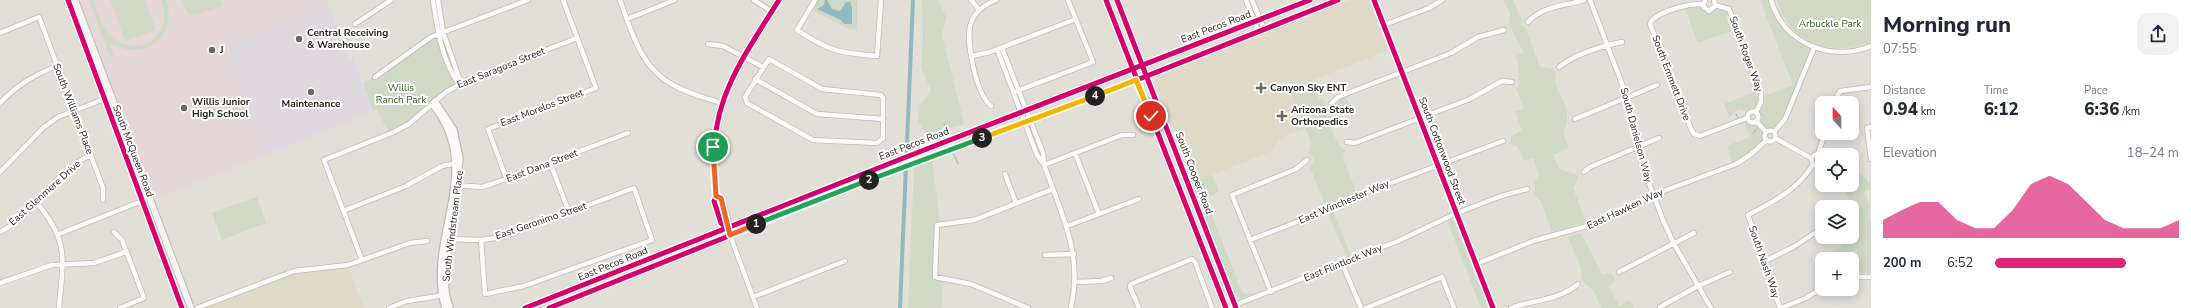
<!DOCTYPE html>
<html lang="en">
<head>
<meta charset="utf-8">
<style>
	:root { --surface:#fff; --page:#f2f2f3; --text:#1f2937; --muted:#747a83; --accent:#db2777 }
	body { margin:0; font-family:"Nunito Sans",sans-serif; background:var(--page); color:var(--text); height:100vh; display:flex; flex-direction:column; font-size:15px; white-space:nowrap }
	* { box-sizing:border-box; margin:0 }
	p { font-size:13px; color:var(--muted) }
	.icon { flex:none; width:22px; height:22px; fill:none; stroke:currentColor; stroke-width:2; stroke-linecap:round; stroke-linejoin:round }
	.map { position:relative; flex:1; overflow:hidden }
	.drawer { display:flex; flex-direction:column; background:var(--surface); width:320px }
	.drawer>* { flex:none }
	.needle { width:26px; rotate:339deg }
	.tools { position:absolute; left:1815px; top:96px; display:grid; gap:8px }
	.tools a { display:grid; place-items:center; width:44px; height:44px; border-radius:8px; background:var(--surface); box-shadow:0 2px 10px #0003; font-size:20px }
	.pin { position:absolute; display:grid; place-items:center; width:34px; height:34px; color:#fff; margin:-17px; border:2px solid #fff; border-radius:50%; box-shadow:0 1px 4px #0007 }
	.km { position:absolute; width:20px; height:20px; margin:-10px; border-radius:50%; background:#222; color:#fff; font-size:11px; line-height:20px; text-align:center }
	.round { display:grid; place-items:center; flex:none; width:42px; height:42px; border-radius:12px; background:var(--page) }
	.summary { display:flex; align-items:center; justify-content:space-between; height:68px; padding:0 12px }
	h1 { font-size:22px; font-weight:800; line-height:30px }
	.metrics { display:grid; grid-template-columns:repeat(3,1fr); gap:6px; height:68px; padding:4px 12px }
	.metrics div { display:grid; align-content:center }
	.metrics b { font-size:17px; font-weight:800 }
	.metrics small { font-size:11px; font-weight:400 }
	.metrics p { font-size:11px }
	.chart { height:112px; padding:8px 12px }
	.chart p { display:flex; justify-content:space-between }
	.chart svg { width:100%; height:72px; margin-top:4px; fill:var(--accent); opacity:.7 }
	ul { padding:0 12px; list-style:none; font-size:13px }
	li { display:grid; grid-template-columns:64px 48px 1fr; align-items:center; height:30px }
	li i { height:10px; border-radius:5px; background:var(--accent) }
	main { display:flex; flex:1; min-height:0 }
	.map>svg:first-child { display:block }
</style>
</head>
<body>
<main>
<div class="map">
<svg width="1871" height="308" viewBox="0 0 1871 308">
	<rect width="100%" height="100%" fill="#e2dfd6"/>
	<path fill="#dfdac8" d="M1352,0H1369L1389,50L1293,88L1291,92L1305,129L1281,138L1272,151L1192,183L1155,81L1156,78L1271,30L1309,17L1320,10Z
		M349,267L364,308H204L296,273Z"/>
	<path fill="#e0d8df" d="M329,5L349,59L353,58L373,111L265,155L225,44Z"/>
	<path fill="#e6d7d7" d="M80,0H327L329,5L225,44L265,155L153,199L95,45Z"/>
	<path fill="#cfd9c5" d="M89,0H94C108,74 180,47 161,0H166C179,38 142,63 110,43L114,56L110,57Z
		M110,0H145L156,30L125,41Z
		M182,0H221L223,6L194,16L188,14Z
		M818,0H857V30L849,29L812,10Z
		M922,0H938L946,17L942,35L964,124L927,135L918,122L920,106L931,90L921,68L923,39Z
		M1503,0H1513L1521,18V25L1526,29L1540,67L1552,69L1556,74C1551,95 1577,103 1563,133L1569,148L1553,155L1559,169L1576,174L1578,178L1573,188L1586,222L1552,232L1541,202L1534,194L1535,190L1534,184L1539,174L1533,158L1524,161L1518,147L1510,144L1511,137L1522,130L1515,112L1524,108L1516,89L1520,83C1518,74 1519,65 1516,56L1524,53L1509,24L1510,13Z
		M1760,0H1771L1783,24L1814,48L1785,119L1773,131L1769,130L1765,134L1767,140L1733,165L1727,146L1750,137L1743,120L1754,122L1758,118L1757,113L1761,97L1793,85Z
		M1777,0H1871V42C1831,57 1789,44 1777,0Z
		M1703,4L1705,9L1723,6L1731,14L1726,16L1731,31L1698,43L1684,6Z
		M441,32L459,84L409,124L390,134L377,110L373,111L363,82L375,77Z
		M1312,80L1319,98L1324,100L1326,110L1332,112L1335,111L1340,100L1346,97L1351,109L1327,118C1331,129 1335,139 1341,148L1345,150L1343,159L1357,193L1326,207L1310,167L1315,159L1309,152L1311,142L1291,92L1292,88Z
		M1757,91L1759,96L1757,106L1745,111L1738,109L1729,118L1724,104Z
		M932,160L940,224L937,225L935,277L944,278L941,308H908L914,167Z
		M1857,173C1865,176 1870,181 1871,189L1864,192L1870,208L1868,213L1871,221V273H1860L1857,250L1834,256L1832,253L1852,237V207H1848L1849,198L1840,186L1852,185V175Z
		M1212,175L1218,189L1217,193L1205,198L1242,292L1249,294L1264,288L1241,299L1236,296L1192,183Z
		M257,197L266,223L222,240L212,213Z
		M1333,211L1351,256L1347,258L1328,213Z
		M1451,219L1454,221L1488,308H1481L1447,220Z
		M1581,233L1602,274L1611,273L1615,279L1609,287L1619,306L1630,300L1634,308H1601L1594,291L1585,284L1581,277V268L1568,236Z"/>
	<path fill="#90bac1" d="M825,0H827L832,9L840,11L846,2H850L852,8V24H844L841,20L817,9L824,5Z"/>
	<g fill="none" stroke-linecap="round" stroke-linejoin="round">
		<path stroke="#90bac1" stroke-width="1" d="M1806,38L1807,36
			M1736,114L1738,118
			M944,124L948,134
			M1753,133L1757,129
			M954,154L958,164
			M1196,187L1204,184"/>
		<path stroke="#90bac1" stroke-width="4" d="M900,308L913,0"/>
		<g stroke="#bdbbb3" stroke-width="6">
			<path id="minor" d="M433,0C437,27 442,62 459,84
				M438,0L443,32L459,78V84
				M620,0C632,33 641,69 675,86C689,94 706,98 721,103
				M754,0L772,12
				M815,0L797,30C829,51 839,53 877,56L881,0
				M971,0L979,10
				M1246,0L1258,31
				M1252,0L1264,29
				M1374,0L1493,308
				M1590,0L1627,97L1641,162L1663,220L1673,242L1711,308
				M1705,0L1703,6L1709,11L1715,6L1714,0
				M1771,0C1784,44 1830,62 1871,46
				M1703,4C1687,4 1664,10 1652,20L1650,24L1691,129L1694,134L1700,136L1747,118
				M1715,5L1729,9L1761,93V102L1756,112
				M627,19L675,0
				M1528,22C1542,6 1565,6 1584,0
				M355,24L391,0
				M1384,25L1429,8L1442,0
				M0,33L39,17L103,188V200
				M708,44L723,46L763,67
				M1002,48L1043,153L1044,163
				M997,49L1037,155L1044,165C1062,215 1083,254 1071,308
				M972,56L990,52L1076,19
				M769,59L822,89L881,95L883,98V138L877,143L813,140L747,103L745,97Z
				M1559,67C1576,54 1602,46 1622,42
				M375,77L431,37L528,0
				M755,79L817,114L883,119
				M1014,92L1093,62L1068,0
				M0,103C17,85 34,75 57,66
				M1834,103L1840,91L1871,87
				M1331,104L1338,97L1451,53L1478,37L1504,30
				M991,106C976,94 965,40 971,23C975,11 986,4 996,0
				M1747.5 117a5.5 5.5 0 1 1 11 0a5.5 5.5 0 1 1-11 0Z
				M1575,119L1657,85
				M1756,121L1766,132
				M1871,127L1867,128L1871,159
				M1764.5 136a5.5 5.5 0 1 1 11 0a5.5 5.5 0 1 1-11 0Z
				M1774,132L1785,119L1814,48
				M1775,138L1811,158
				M1347,142L1355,143L1470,99L1502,81L1512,82
				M1075,153L1099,214
				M1818,154L1825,133
				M1811.5 160a5.5 5.5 0 1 1 11 0a5.5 5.5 0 1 1-11 0Z
				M550,163L569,212
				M1044,165L1122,135H1133
				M0,172L44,127L58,117L112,96
				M1584,172L1590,167L1659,138
				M1005,174L1016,203
				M507,180L488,129L596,88L563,0
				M454,185L482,187L492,184L628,133
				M37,203C70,243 63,259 59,308
				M343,211L406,186L442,166L457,163
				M1067,226L1139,199
				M0,232C36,214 54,171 91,155
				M114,232L122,240L144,298L120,308
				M59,234L142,201L149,196
				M730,235L757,308
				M447,239L481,240L503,237L634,188L652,240L524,286L485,294L481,240
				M1250,240L1333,208L1354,197L1503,141
				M1045,255L1074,254
				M362,260L324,160L394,132L409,124L446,92L468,80L577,38
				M1763,262L1795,246L1822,228
				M1342,263L1361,308
				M1476,264L1533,241L1598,223L1653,195L1736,164L1750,155L1767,140
				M1619,272L1694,233
				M1852,277H1871
				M1076,282L1102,281L1111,278
				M0,283L52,265L94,263L126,252
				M1271,292L1232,195L1296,169L1307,160
				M753,297L845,261
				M1660,307L1698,286L1730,272
				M197,308L294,271L348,265L410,243L427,241
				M389,308L407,301L445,295
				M1028,308L971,284L935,277L937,225L974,220L1053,189
				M1139,308L1130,287L1131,284L1192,259L1195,262L1212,308
				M1227,308L1398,241L1457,213L1501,196L1527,189
				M1366,308L1442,277L1454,308
				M1511,308C1533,300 1560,300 1578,284
				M1780,308L1748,215C1773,202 1799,189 1813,164
				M1781,308L1806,298L1822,288"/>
		</g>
		<g stroke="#bdbbb3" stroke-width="8">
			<path id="tertiary" d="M435,101L454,130L460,159L445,275L446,294L450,308
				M432,104C487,171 424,237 445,308
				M716,197L721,198L727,219V228
				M727,228L721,223L714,201L716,197C704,110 735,70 779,0"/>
		</g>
		<g stroke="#bdbbb3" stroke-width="8">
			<path id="secondary" d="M68,0L182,308
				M75,0L191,308
				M1106,0L1226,308
				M1117,0L1236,308
				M525,308L901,159L1310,0
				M549,308L886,173L1109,91L1338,0"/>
		</g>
		<use href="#minor" stroke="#fbfaf9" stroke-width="4.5"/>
		<use href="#tertiary" stroke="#fbfaf9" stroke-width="5.5"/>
		<use href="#secondary" stroke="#f6f3f1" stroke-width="6"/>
		<g stroke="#fff" stroke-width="8">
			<path id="cycleway" d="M68,0L182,308
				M1106,0L1226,308
				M1117,0L1236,308
				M1374,0L1493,308
				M727,228L721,223L714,201L716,197C704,110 735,70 779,0
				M525,308L901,159L1310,0
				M549,308L886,173L1109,91L1338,0"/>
		</g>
		<use href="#cycleway" stroke="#d6006c" stroke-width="5"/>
	</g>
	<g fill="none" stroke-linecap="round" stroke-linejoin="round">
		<g stroke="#fff" stroke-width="8">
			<path id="split-1" d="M713,147L716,196L721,198L730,235L756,224"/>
		</g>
		<g stroke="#fff" stroke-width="8">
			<path id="split-2" d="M756,224L869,180"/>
		</g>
		<g stroke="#fff" stroke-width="8">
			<path id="split-3" d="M869,180L982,138"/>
		</g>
		<g stroke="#fff" stroke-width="8">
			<path id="split-4" d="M982,138L1095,96"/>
		</g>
		<g stroke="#fff" stroke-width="8">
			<path id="split-5" d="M1095,96L1136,80L1151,116"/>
		</g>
		<use href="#split-1" stroke="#f0652b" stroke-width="5"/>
		<use href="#split-2" stroke="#22a559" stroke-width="5"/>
		<use href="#split-3" stroke="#22a559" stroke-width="5"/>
		<use href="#split-4" stroke="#f5b400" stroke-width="5"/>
		<use href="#split-5" stroke="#f5b400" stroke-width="5"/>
	</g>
	<g fill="#6a6760" stroke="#fff" stroke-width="1.5">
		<circle cx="299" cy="39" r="4"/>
		<circle cx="212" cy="50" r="4"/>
		<path d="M1259 82h4v4h4v4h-4v4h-4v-4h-4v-4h4z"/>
		<circle cx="311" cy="92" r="4"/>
		<circle cx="184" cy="108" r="4"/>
		<path d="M1280 110h4v4h4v4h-4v4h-4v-4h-4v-4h4z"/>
	</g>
	<g text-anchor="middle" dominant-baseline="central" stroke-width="4" stroke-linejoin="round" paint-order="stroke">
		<g font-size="10" fill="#33581e" stroke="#fff">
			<text x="1830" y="24">Arbuckle Park</text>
			<text x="401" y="88">Willis<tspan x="401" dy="12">Ranch Park</tspan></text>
		</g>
		<g font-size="10" fill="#292720" stroke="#fff">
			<text transform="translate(1216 27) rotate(-21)">East Pecos Road</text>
			<text transform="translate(1746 54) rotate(70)">South Roger Way</text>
			<text transform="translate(501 68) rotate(-22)">East Saragosa Street</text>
			<text transform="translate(1671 78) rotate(69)">South Emmett Drive</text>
			<text transform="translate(542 108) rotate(-21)">East Morelos Street</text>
			<text transform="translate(73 109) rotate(69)">South Williams Place</text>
			<text transform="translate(1636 135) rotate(75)">South Danielson Way</text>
			<text transform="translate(914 144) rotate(-21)">East Pecos Road</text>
			<text transform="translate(133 151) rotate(69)">South McQueen Road</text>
			<text transform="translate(1442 151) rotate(69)">South Cottonwood Street</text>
			<text transform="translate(542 166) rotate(-21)">East Dana Street</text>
			<text transform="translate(1194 173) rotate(69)">South Cooper Road</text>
			<text transform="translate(45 193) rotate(-42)">East Glenmere Drive</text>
			<text transform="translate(1344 202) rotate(-23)">East Winchester Way</text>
			<text transform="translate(1625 209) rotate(-25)">East Hawken Way</text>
			<text transform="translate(541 221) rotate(-19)">East Geronimo Street</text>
			<text transform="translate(453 226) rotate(-83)">South Windstream Place</text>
			<text transform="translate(1764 262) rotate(71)">South Nash Way</text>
			<text transform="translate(1343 263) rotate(-22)">East Flintlock Way</text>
			<text transform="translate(613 264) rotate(-22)">East Pecos Road</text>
		</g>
		<g font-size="10" font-weight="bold" fill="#292720" stroke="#fff" text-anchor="start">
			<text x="307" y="33">Central Receiving<tspan x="307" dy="12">&amp; Warehouse</tspan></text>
			<text x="220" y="50">J</text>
			<text x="1270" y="88">Canyon Sky ENT</text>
			<text x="192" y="102">Willis Junior<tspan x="192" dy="12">High School</tspan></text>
			<text x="311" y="104" text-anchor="middle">Maintenance</text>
			<text x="1291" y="110">Arizona State<tspan x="1291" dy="12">Orthopedics</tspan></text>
		</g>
	</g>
</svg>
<div class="tools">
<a><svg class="needle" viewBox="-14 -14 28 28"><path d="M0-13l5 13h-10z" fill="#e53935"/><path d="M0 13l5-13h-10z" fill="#747a83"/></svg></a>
<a><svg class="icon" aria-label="locate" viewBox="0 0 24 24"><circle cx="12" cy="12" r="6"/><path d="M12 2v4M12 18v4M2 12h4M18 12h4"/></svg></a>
<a><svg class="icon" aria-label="layers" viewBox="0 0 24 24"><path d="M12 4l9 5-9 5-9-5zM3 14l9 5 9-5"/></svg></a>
<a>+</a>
</div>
<div class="pin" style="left:713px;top:147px;background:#1e9e55"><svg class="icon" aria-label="arrive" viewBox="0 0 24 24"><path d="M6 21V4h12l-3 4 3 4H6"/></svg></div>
<div class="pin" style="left:1151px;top:116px;background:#d93025"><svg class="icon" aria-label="check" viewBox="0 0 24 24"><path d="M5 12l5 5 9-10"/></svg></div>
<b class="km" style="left:756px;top:224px">1</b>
<b class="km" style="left:869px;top:180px">2</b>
<b class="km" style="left:982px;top:138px">3</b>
<b class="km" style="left:1095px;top:96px">4</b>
</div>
<section class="drawer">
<div class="summary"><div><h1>Morning run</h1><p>07:55</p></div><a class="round"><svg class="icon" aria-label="share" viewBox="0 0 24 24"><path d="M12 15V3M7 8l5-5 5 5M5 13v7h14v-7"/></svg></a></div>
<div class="metrics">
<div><p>Distance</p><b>0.94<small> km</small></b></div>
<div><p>Time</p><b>6:12</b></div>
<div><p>Pace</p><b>6:36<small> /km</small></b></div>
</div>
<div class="chart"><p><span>Elevation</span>18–24 m</p>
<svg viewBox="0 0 160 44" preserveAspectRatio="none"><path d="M0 44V33L10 27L20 22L30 22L40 33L50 38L60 38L70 27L80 11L90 6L100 11L110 22L120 33L130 38L140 38L150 38L160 33V44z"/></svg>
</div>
<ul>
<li><b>200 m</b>6:52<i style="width:71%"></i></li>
</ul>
</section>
</main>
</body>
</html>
